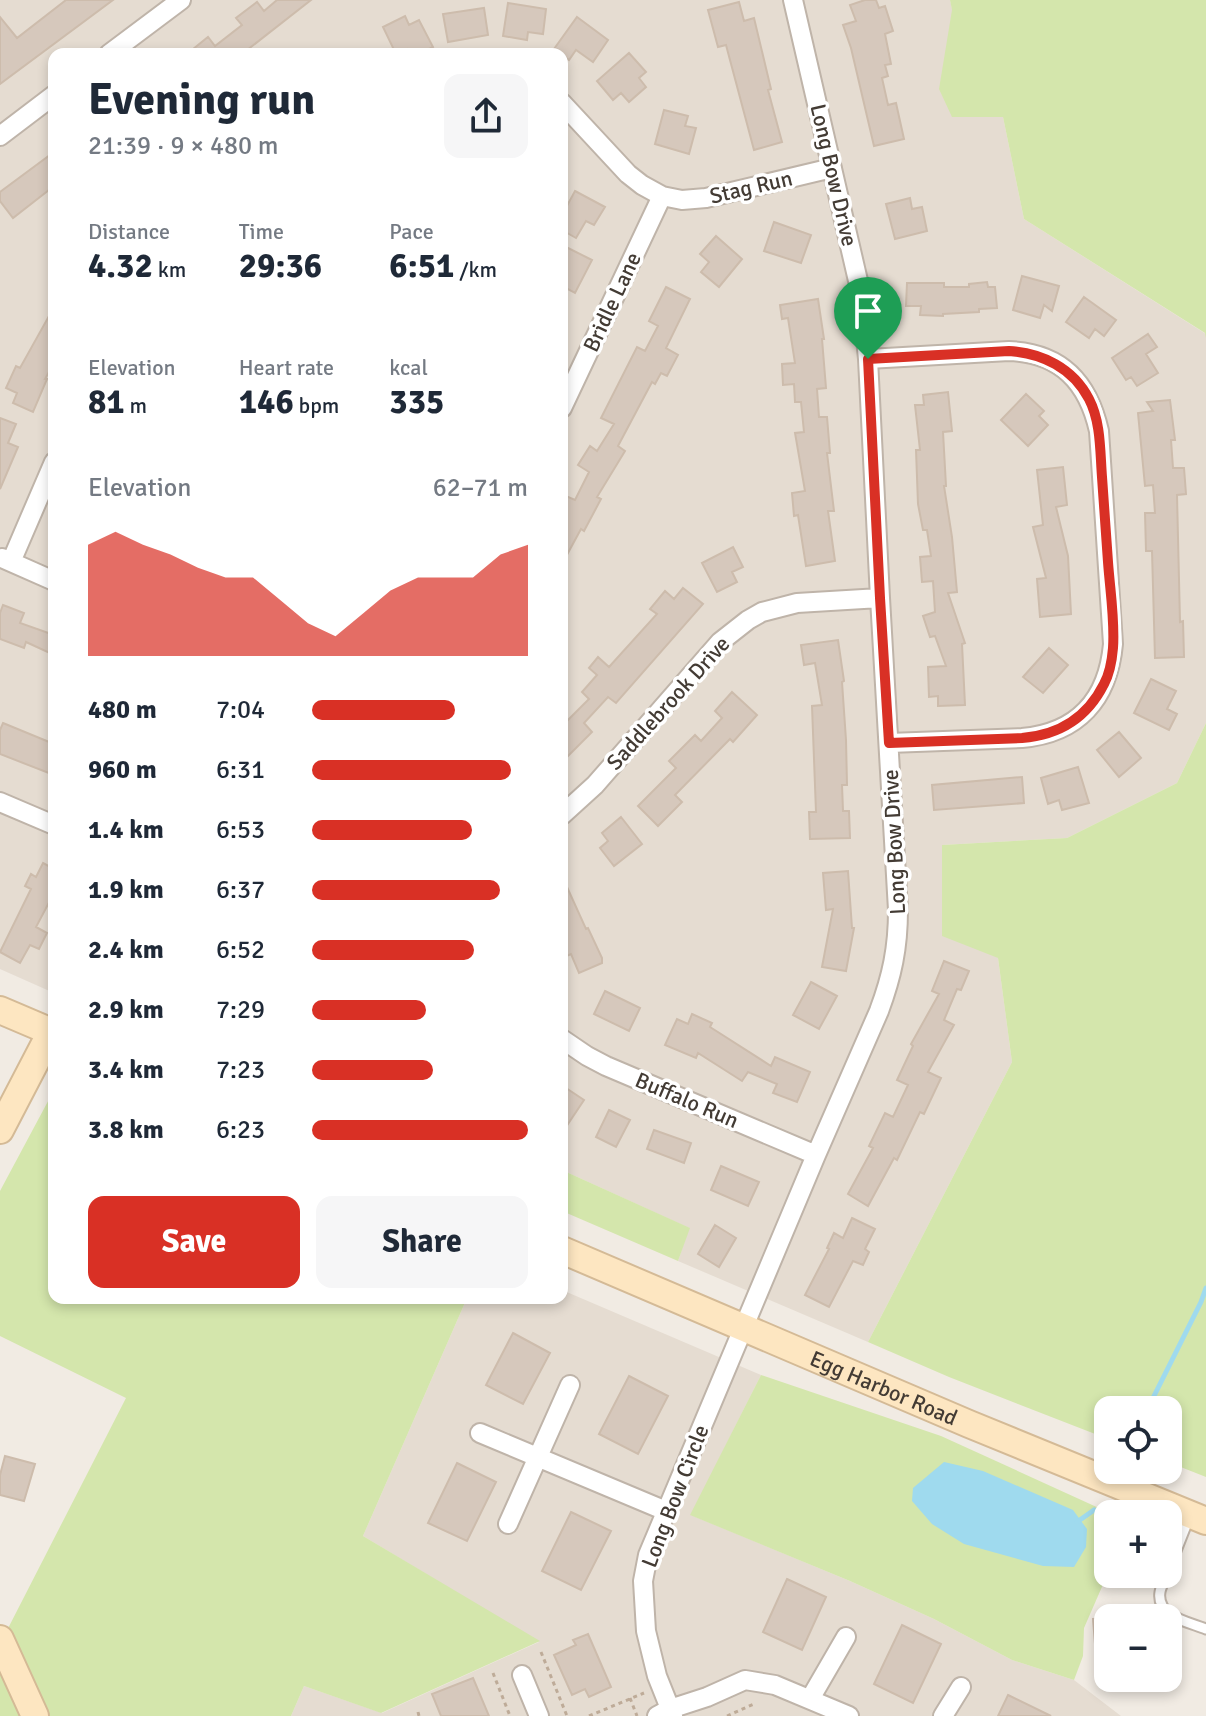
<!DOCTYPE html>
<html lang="en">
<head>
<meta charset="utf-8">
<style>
	:root { --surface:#fff; --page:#f6f6f7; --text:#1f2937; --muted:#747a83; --accent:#d93025 }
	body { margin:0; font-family:Signika,sans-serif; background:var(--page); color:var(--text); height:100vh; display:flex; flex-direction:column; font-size:30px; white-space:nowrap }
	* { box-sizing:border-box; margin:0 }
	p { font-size:26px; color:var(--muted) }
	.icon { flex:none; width:44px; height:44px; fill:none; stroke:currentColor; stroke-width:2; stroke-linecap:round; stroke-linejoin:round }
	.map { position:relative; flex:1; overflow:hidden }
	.panel { position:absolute; left:48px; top:48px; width:520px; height:1256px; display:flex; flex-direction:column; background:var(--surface); border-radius:16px; box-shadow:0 4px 12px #0003 }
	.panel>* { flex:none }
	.fabs { position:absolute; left:1094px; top:1396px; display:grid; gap:16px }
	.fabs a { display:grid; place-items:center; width:88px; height:88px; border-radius:16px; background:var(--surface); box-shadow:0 4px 12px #0003; font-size:40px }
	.pin { position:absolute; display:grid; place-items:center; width:68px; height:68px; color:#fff; margin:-82px -34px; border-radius:50% 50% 50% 0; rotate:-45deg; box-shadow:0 0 8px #0007 }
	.pin .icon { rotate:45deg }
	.round { display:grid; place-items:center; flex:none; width:84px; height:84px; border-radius:16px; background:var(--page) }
	.summary { display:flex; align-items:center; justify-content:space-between; height:136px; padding:0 40px }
	h1 { font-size:44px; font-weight:700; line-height:60px }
	.stats { display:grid; grid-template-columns:repeat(3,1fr); gap:12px; height:136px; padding:8px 40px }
	.stats div { display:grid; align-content:center }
	.stats b { font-size:34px; font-weight:700 }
	.stats small { font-size:22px; font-weight:400 }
	.stats p { font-size:22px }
	.chart { height:224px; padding:16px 40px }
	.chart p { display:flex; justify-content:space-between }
	.chart svg { width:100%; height:144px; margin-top:8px; fill:var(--accent); opacity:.7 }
	.cta { display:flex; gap:16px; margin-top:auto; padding:16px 40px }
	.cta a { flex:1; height:92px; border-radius:16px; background:var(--accent); color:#fff; font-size:32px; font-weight:700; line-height:92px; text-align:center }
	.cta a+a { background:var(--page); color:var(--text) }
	ul { padding:0 40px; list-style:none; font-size:26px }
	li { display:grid; grid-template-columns:128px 96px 1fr; align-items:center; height:60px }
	li i { height:20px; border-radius:10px; background:var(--accent) }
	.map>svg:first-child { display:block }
</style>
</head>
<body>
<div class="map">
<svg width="1206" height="1716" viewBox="0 0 1206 1716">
	<rect width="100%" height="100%" fill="#f1ebe3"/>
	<path fill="#e5dcd1" d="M0,0H950L952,9V117H1003L1024,219L1206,334V723L1177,783L1067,838L942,845L998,958L1012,1062L868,1342L678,1261L689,1228L562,1170V54H54V993L0,969Z
		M562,1290L761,1375L691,1515L850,1581L934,1619L1012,1660L1074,1680L1121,1716H291L304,1686L382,1713L539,1642L363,1536L467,1298H562Z"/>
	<path fill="#d4e6ac" d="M950,0H1206V338L1205,333L1024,219L1003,117H952L939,89L952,10Z
		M1206,723V1477L1168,1462V1410H1108V1439L949,1377L868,1342L1012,1062L998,958L942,936V845L1067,838L1177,783Z
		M54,1090V1298H467L363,1536L540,1641L381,1713L304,1686L291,1716H0V1644L126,1398L0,1336V1191Z
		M562,1170L690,1228L678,1261L562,1211Z
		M761,1375L941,1436L1112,1514H1108V1573L1084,1628L1083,1656L1074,1680L1012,1660L934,1619L850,1581L690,1515Z"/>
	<path fill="#9fdaee" d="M944,1462L983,1471L1073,1510L1087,1529L1086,1547L1074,1567L1043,1566L964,1544L932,1524L912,1501L913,1488Z"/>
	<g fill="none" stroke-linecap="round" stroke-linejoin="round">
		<path stroke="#9fdaee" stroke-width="5" d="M1147,1410L1201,1302L1206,1288
			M1077,1522L1094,1510"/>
	</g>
	<path fill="#d6c8bc" stroke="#cdbcac" stroke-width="2" d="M66,0H113L0,84V17L17,38Z
		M277,0H311L242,54H187L208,37L215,46L242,25L236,18L257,2L264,11Z
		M865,0H876L879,8L885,6L893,31L885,34L891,64L885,65L888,76L882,78L888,105L896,103L904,139L874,146L851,48L843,25L856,21L850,5Z
		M739,2L744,21L754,18L771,89L768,90L782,142L754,150L726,45L718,47L708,10Z
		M508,3L546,9L543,34L528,32L527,40L503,36Z
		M484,8L488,35L448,42L443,14Z
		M405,16L409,25L419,20L433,47L419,54H409L407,49L396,54L383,27Z
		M577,17L608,40L593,62L576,50L569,60L554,49Z
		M629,53L646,72L639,78L646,87L629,102L621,93L613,100L597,81Z
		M664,110L688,116L685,126L696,128L689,154L655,144Z
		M54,152V186L13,218L0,201V192Z
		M575,191L605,207L594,225L586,221L576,238L562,230V215Z
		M910,198L912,209L922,207L927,231L895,239L886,204Z
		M774,222L811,235L801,263L764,251Z
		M716,236L742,259L719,287L701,272L709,262L700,254Z
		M562,245L592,260L575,293L562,286Z
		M1022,276L1059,286L1052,311L1044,305L1040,318L1013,310Z
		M987,282L988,287H995L997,308L979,309V312L943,314V316L920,315L921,306H906L907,283H944V287H969V284Z
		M666,287L690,299L666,348L678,355L667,376L661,373L655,384L652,382L618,446L625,451L597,497L601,499L584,531L581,529L562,564V504L566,496L575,500L589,472L578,465L590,446L597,451L614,424L601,418L637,347L645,351L658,326L649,321Z
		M1084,297L1116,320L1104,336L1095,329L1089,338L1066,322Z
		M818,299L824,339H822L826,388L817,389L819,417H827L830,453H827L834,511H828L835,561L806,566L798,515L794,516L792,493L805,491L795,433L804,432L801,402H795L794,384L783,385L782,364L795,363L788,318L782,319L780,305Z
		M54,307V363L45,379H47L33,412L13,403L17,393L6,388L16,366L20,368Z
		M1148,334L1157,347L1146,354L1158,373L1137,386L1131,377L1126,380L1112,358Z
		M948,392L952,431L943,432L946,486H944L952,537L957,592L948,593L965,643L962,644L965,705L938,706V696L929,697L928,667L946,666L935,636L930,637L923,616L935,612L933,581L922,582L920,557L931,556L927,530H923L918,504L916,450H920L915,405H924L923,395Z
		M1026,394L1044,411L1039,416L1048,425L1028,446L1001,420Z
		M1170,400L1175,440H1171L1173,468H1184L1186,494L1177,495L1180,622L1183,621L1184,657L1155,658L1152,551H1146L1145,513H1155L1153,485L1145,486L1138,413L1153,411L1147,402Z
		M0,418L16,424L8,443L18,447L0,489Z
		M1063,467L1067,505L1056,507L1068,556L1071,614L1040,617L1037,579L1046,578L1033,527L1043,525L1037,470Z
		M733,547L743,567L732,572L737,582L717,592L702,563Z
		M683,588L703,604L616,703L608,697L584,723L592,732L562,762V726L589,699L582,692L597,675L589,668L598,657L609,667L657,614L650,609L665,591L674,599Z
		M3,605L24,613L20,623L54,635V655L26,642L24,648L0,639V613Z
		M838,640L844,681L842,682L846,740L847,785H842L843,811H849L850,838L810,839L809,812H816L812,706L822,705L815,663L804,665L801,645Z
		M1049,648L1068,665L1043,693L1023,677Z
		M1151,679L1176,691L1167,709L1177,714L1169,730L1134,713Z
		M732,692L757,715L733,742L730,739L675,795L682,802L658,826L638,806L676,768L669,761L695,735L701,741L722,718L715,711Z
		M3,723L54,744V775L0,754V730Z
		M1119,732L1141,758L1119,777L1097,750Z
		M1078,767L1089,803L1062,810L1059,800L1048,804L1041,778Z
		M1022,777L1024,803L934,810L932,785Z
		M621,817L642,844L614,866L600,848L608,841L602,833Z
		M43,863L54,869V893L36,927L47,933L39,949L30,945L20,963L0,952L31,889L25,886L31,874L36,877Z
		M848,871L852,928H854L846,971L822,967L833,909L826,910L823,873Z
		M562,876L586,929L588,928L602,958V963L579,973L571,954L562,958Z
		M944,961L969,971L961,990L957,989L944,1020L954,1025L928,1072L941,1078L924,1114L920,1112L897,1160L894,1158L868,1206L848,1194L873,1148L869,1146L885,1113L893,1117L908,1085L897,1080L913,1046L911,1044L939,994L932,991Z
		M811,982L837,996L819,1029L793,1015Z
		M605,991L640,1008L629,1031L594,1014Z
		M692,1014L712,1023L710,1027L771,1066L775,1057L810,1072L797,1102L773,1093L777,1084L748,1072L742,1081L698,1053L696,1058L665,1045L677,1019L688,1024Z
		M566,1088L584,1100L562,1133V1095Z
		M609,1110L630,1120L616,1147L596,1137Z
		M654,1130L691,1143L684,1163L647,1149Z
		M721,1166L759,1182L748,1206L711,1190Z
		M852,1218L875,1229L865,1249L869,1252L863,1265L853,1261L829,1307L805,1295L829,1249L827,1248L834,1233L843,1238Z
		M715,1225L736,1238L719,1267L698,1254Z
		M513,1333L550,1353L523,1404L486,1385Z
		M629,1376L668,1396L638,1454L599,1434Z
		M5,1456L35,1464L24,1501L0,1495V1475Z
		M457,1463L496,1482L467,1541L428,1523Z
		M571,1512L611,1531L581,1590L542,1571Z
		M787,1579L826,1597L802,1650L763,1632Z
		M1108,1618V1643L1095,1644L1093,1619Z
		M902,1625L941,1644L913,1703L874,1684Z
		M588,1634L611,1687L589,1697L585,1689L572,1695L554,1655L576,1645L573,1640Z
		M473,1678L489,1716H441L432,1694Z
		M1008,1695L1051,1716H998Z"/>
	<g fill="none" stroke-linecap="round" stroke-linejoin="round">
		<g stroke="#bfb4a9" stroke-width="13">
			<path id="lane" d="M1168,1571L1189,1518
				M1167,1574C1165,1580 1161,1586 1160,1592C1156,1617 1189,1622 1206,1629"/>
		</g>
		<g stroke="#bfb4a9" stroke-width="22">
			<path id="street" d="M109,54L181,0
				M562,103L628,174L642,185L662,196L682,200L706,198L832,168
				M0,136L54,95
				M868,359L1009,351C1061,353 1088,382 1099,431L1113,644C1108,699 1078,733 1022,738L889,743
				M562,408L662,196
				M2,558L54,581
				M11,562L54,462
				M0,802L54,825
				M562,815L595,785L720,642L748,620L762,612L797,603L880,598
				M562,1039L587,1056L606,1066L816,1155
				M480,1433L666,1511
				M508,1524L570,1385
				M522,1675L539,1716
				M810,1699L846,1637
				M657,1716L670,1709L707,1697L745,1680L775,1685L849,1716
				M673,1716L657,1676L646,1631L643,1581L648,1555L816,1155L879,1011C892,976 898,948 898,910L880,598L868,359L862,298L793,0
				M943,1716L961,1687"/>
		</g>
		<g stroke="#d4ba96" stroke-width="30">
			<g id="secondary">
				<path d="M0,1010L54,1033"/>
				<path d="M0,1130L51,1032"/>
				<path id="s1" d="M562,1250L969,1424L1206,1521"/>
				<path d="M0,1639L35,1716"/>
			</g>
		</g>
		<path stroke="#beab98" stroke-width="3" stroke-dasharray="4 4" stroke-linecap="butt" d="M541,1652L567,1716
			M493,1673L510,1716
			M630,1698L637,1716
			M418,1712L419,1716
			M589,1716L644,1693
			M727,1716L756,1703"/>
		<use href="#lane" stroke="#fff" stroke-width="9"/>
		<use href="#street" stroke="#fff" stroke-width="18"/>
		<use href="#secondary" stroke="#fde6c1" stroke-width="26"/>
	</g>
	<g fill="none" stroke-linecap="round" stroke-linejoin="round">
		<g stroke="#fff" stroke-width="16">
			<path id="route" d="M1009,351C1042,353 1073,368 1089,399C1101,422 1100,451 1102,477C1104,505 1106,534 1108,562C1110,590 1115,620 1113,648C1112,660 1110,673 1104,684C1087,718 1059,735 1022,738L889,743L880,598L868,359Z"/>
		</g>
		<use href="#route" stroke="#d93025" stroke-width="10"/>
	</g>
	<g text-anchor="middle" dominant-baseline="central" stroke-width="7" stroke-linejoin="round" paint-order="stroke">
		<g font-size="22" fill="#433b34" stroke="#fff">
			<text transform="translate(834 175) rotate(77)">Long Bow Drive</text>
			<text transform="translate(751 187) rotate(-13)">Stag Run</text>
			<text transform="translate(612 302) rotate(-65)">Bridle Lane</text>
			<text transform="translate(668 703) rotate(-48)">Saddlebrook Drive</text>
			<text transform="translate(894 842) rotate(-93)">Long Bow Drive</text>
			<text transform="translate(687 1100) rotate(23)">Buffalo Run</text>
			<text stroke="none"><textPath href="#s1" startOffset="350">Egg Harbor Road</textPath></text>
			<text transform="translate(675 1496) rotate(-69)">Long Bow Circle</text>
		</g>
	</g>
</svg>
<div class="fabs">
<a><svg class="icon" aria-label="locate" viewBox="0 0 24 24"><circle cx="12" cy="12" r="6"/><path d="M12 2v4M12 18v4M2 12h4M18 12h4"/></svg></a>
<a>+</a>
<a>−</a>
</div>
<div class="pin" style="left:868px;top:359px;background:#1e9e55"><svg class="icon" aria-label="arrive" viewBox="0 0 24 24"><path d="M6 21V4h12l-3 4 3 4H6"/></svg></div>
<section class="panel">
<div class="summary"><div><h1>Evening run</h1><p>21:39 · 9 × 480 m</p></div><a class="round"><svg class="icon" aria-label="share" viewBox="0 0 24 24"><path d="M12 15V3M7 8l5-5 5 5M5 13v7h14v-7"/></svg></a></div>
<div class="stats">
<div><p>Distance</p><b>4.32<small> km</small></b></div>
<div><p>Time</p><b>29:36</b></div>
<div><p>Pace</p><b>6:51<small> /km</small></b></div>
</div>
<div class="stats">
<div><p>Elevation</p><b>81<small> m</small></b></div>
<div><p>Heart rate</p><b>146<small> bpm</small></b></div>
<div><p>kcal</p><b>335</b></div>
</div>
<div class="chart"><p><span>Elevation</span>62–71 m</p>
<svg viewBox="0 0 160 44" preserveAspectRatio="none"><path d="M0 44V10L10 6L20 10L30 13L40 17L50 20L60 20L70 27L80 34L90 38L100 31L110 24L120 20L130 20L140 20L150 13L160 10V44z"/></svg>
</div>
<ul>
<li><b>480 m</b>7:04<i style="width:66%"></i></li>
<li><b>960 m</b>6:31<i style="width:92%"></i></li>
<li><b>1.4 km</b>6:53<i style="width:74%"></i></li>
<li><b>1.9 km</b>6:37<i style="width:87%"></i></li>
<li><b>2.4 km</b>6:52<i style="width:75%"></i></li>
<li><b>2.9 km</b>7:29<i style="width:53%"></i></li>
<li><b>3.4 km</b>7:23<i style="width:56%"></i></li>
<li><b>3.8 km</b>6:23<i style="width:100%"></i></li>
</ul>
<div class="cta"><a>Save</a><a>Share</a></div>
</section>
</div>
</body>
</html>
